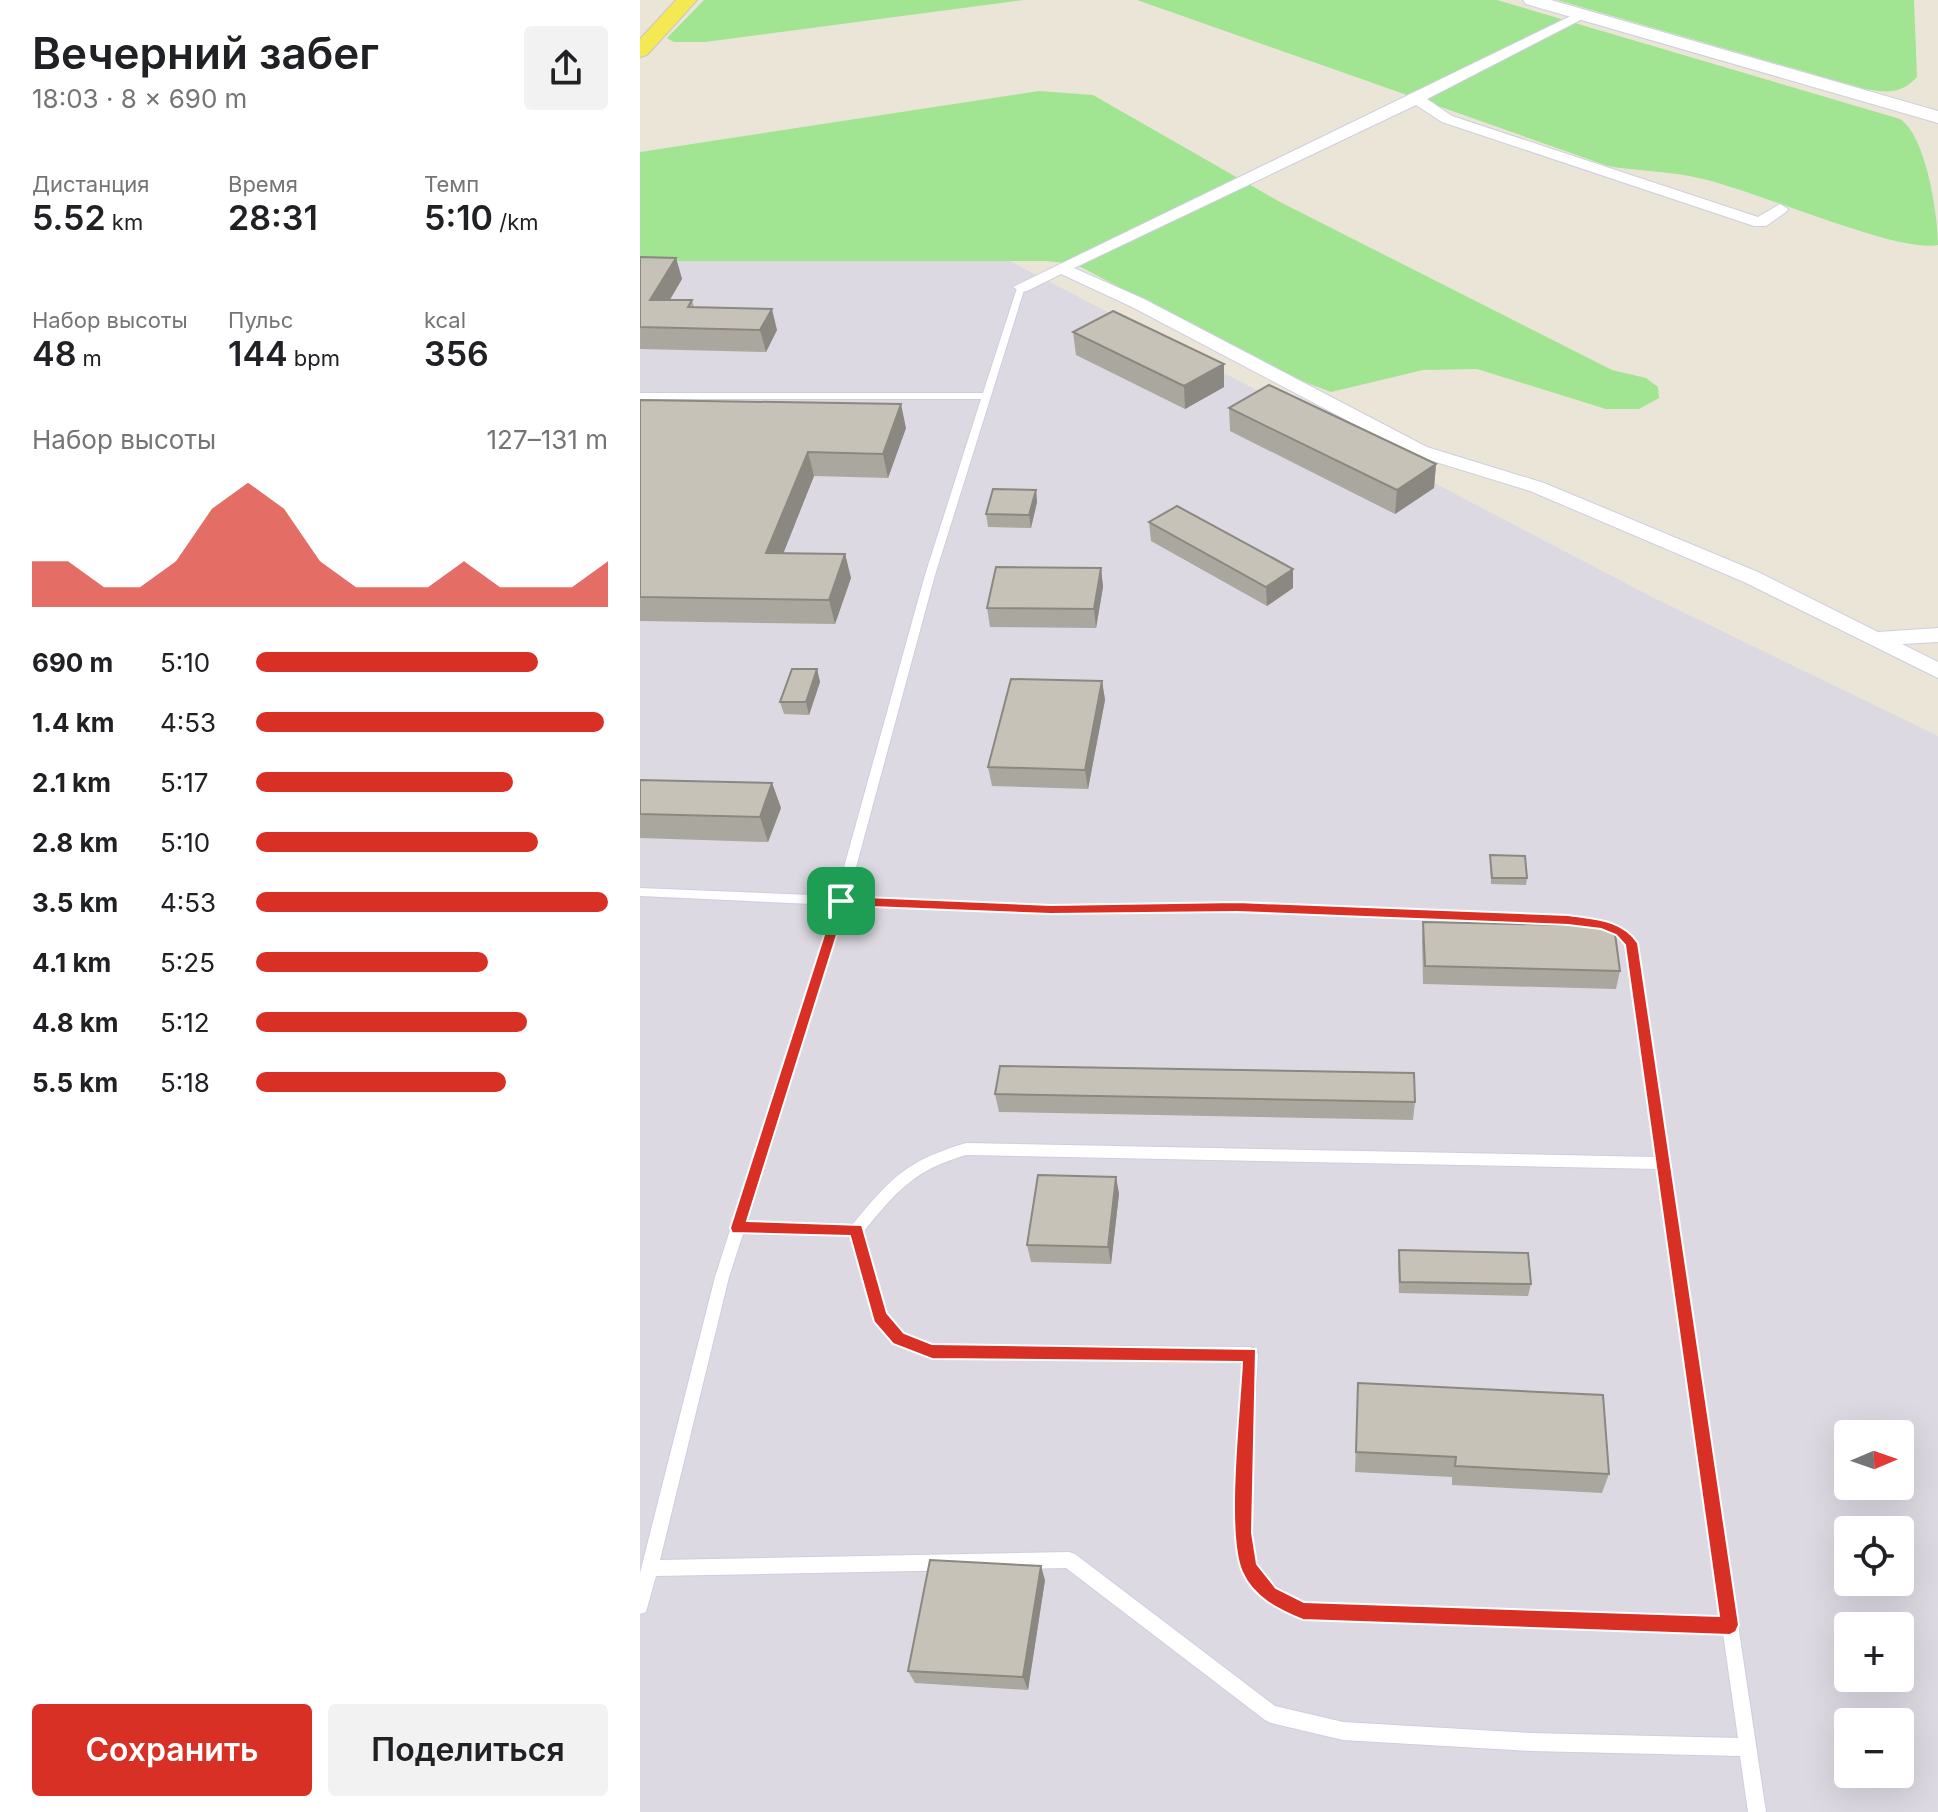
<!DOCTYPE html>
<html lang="ru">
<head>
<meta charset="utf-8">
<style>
	:root { --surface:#fff; --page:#f2f2f2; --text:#202124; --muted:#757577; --accent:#d93025 }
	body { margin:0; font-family:Inter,sans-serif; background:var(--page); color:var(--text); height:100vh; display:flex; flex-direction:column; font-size:30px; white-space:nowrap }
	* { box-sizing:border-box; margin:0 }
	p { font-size:26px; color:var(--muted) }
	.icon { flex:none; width:44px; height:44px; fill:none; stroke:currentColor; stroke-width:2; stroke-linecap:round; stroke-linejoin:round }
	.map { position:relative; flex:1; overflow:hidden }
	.drawer { display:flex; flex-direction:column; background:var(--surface); width:640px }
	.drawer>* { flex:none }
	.needle { width:52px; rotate:88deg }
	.buttons { position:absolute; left:1194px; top:1420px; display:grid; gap:16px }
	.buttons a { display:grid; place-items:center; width:80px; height:80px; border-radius:8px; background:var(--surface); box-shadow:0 8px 32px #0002; font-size:40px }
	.pin { position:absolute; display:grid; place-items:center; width:68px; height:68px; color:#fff; margin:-34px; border-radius:16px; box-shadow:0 4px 12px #0006 }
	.round { display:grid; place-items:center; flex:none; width:84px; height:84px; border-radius:8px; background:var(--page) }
	.overview { display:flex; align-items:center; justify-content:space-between; height:136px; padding:0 32px }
	h1 { font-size:44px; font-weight:600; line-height:60px }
	.stats { display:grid; grid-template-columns:repeat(3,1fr); gap:12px; height:136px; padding:8px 32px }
	.stats div { display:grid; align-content:center }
	.stats b { font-size:34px; font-weight:600 }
	.stats small { font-size:22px; font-weight:400 }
	.stats p { font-size:22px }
	.chart { height:224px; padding:16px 32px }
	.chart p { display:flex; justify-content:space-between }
	.chart svg { width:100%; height:144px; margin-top:8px; fill:var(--accent); opacity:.7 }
	.primary-button { display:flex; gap:16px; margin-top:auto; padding:16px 32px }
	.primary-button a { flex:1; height:92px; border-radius:8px; background:var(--accent); color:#fff; font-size:32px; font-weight:600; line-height:92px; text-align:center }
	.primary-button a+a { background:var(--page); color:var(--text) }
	ul { padding:0 32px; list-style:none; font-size:26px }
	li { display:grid; grid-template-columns:128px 96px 1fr; align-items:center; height:60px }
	li i { height:20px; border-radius:10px; background:var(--accent) }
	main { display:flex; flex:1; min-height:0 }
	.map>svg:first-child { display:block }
</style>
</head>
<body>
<main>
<section class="drawer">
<div class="overview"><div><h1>Вечерний забег</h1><p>18:03 · 8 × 690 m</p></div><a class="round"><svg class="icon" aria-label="share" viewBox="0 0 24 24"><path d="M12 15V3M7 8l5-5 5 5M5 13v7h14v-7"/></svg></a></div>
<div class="stats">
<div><p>Дистанция</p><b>5.52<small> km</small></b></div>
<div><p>Время</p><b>28:31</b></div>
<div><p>Темп</p><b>5:10<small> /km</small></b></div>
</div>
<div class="stats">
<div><p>Набор высоты</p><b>48<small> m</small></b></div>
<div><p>Пульс</p><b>144<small> bpm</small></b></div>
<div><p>kcal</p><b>356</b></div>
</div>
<div class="chart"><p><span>Набор высоты</span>127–131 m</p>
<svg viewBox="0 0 160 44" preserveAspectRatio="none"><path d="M0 44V30L10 30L20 38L30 38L40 30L50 14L60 6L70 14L80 30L90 38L100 38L110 38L120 30L130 38L140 38L150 38L160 30V44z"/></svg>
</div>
<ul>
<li><b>690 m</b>5:10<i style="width:80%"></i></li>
<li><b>1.4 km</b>4:53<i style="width:99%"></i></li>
<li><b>2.1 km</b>5:17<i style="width:73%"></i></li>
<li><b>2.8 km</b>5:10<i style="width:80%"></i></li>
<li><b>3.5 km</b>4:53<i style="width:100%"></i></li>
<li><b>4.1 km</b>5:25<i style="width:66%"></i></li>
<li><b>4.8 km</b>5:12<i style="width:77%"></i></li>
<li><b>5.5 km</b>5:18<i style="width:71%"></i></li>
</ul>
<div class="primary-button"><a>Сохранить</a><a>Поделиться</a></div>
</section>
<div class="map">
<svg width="1298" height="1812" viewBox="0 0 1298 1812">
	<rect width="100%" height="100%" fill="#ebe5d8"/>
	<path fill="#ddd9e2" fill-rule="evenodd" d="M0,247L370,261L1012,597L1298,736V1812H0ZM1208,1434H1260V1486H1208ZM1208,1530H1260V1582H1208ZM1208,1626H1260V1678H1208ZM1208,1722H1260V1774H1208Z"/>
	<path fill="#a1e491" d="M64,0H383L65,42H34L27,38Z
		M497,0H857L1260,119C1286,136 1298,214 1298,245C1257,254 1109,187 1054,177C1026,171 997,171 968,166Z
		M917,0H1274L1277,77C1261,94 1248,93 1225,89Z
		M399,91L453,95L640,202L972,370L1006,378L1018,387L1019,398L999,409H966L837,369L783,370L691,392L649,376L435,264L406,261H0V152Z"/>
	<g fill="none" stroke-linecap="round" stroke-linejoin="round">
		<g stroke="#cdcee1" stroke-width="2">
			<path id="lane" d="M378,285L385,287L295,575L208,897L411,906L597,903L928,915C954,918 976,922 996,940L1126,1812H1108L1100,1756L891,1751L703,1740L631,1723L625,1720L426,1568L16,1576L6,1612L0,1614V1573L75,1277L194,905L0,896V888L196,896L285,575L341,399H0V393H343ZM206,905L411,914L597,911L928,925C950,927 969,930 986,945L1016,1157L326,1143C266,1161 252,1177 213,1224L107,1222ZM326,1155L1018,1169L1080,1616L664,1603C648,1594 630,1586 620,1570C601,1539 616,1396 618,1354L615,1349L610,1347L292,1345L263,1334L246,1314L224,1231C257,1191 274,1170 326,1155ZM103,1234L211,1236L235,1322L253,1344L292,1359L602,1361C600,1411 584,1534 605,1576C616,1597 641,1610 663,1619L1083,1633L1098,1738L891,1733L703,1722L635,1706L435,1554L429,1552L20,1560L89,1277Z"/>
		</g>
		<g stroke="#cdcee1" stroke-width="2">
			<path id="street" d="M939,12L950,15L787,99L812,116L1118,217L1140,204L1148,209L1146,212L1126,226H1114L802,122L776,105L434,268L504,299L787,447L904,483L1118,572L1238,632L1298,628V642L1262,644L1298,662V678L1104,582L890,491L773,455L492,307L421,274L387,291L381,292L373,287Z"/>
		</g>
		<g stroke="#cdcee1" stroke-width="2">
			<path id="secondary" d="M883,0H911L1298,111V123L886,4Z"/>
		</g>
		<g stroke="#c7c7c7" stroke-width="2">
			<path id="primary" d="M36,0H57L7,55L0,57V39Z"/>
		</g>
		<use href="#lane" fill="#fff" fill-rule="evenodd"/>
		<use href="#street" fill="#fff" fill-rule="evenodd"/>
		<use href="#secondary" fill="#fff" fill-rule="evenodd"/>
		<use href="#primary" fill="#f4e853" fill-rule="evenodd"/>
	</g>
	<path fill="#aaa79e" d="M0,257L36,258L42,279L30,300H52L54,307L137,330L126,352L0,349Z
		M433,332L584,364V387L545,409L436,355Z
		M0,400L266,428L248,478L174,476L143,553L205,554L211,578L195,624L0,621Z
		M589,408L796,464L794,488L755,514L590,431Z
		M396,490L397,502L391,528L348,527L346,514Z
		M509,522L653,588L627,606L511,541Z
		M461,568L463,587L456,628L350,627L347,608Z
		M177,669L180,682L169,715L144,714L140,702Z
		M462,681L465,700L448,789L352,786L348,767Z
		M0,780L132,783L141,808L128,842L0,838Z
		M850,855L887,878L886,885L851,884Z
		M783,922L980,971L976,989L783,984L782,940Z
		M355,1094L775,1102L773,1120L359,1112Z
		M476,1177L479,1194L471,1264L391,1262L387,1245Z
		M759,1250L891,1284L888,1296L759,1293L758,1262Z
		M718,1383L969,1474L962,1493L812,1485V1477L715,1472Z
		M405,1580L388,1690L275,1683L268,1671Z"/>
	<path fill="#8b8881" d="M36,258L42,279L17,321L10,300Z
		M132,309L137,330L126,352L120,330Z
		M584,364V387L545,409L544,386Z
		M261,404L266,428L248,478L243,454Z
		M168,452L174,476L134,577L126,553Z
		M796,464L794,488L755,514L757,490Z
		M396,490L397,502L391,528L389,515Z
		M205,554L211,578L195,624L189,600Z
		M461,568L463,587L456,628L454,609Z
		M653,569V588L627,606L626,587Z
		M177,669L180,682L169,715L166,702Z
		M462,681L465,700L448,789L445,770Z
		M132,783L141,808L128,842L120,817Z
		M476,1177L479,1194L471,1264L468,1247Z
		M401,1566L405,1580L388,1690L383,1677Z"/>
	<path fill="#c6c2b8" stroke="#8b8881" stroke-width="2" d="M0,257L36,258L10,300H52L48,307L132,309L120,330L0,327Z
		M473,311L584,364L544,386L433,332Z
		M629,385L796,464L757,490L589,408Z
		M0,400L261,404L243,454L168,452L126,553L205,554L189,600L0,597Z
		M353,489L396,490L389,515L346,514Z
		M537,506L653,569L626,587L509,522Z
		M356,567L461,568L454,609L347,608Z
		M152,669H177L166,702H140Z
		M371,679L462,681L445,770L348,767Z
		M0,780L132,783L120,817L0,814Z
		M850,855L885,856L887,878H852Z
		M783,922L974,926L980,971L785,966Z
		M360,1066L774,1073L775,1102L355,1094Z
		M398,1175L476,1177L468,1247L387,1245Z
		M759,1250L888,1253L891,1284L760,1282Z
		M718,1383L963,1395L969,1474L815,1466L816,1457L716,1452Z
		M290,1560L401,1566L383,1677L268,1671Z"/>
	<path fill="#d93025" stroke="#fff" stroke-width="2" fill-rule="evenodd" d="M201,896L411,905L597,902L928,915C954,919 982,919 998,943L1099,1625L1096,1632L1090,1635L663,1620C639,1610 613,1598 602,1572C585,1534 600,1409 602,1362L292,1359L253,1344L234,1322L210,1236L92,1233L90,1228L195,901ZM206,906L411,914L597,912L928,925L961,929L976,935L985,945L1079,1616L664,1602L636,1588L617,1564L612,1533L616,1349L292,1344L264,1333L247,1313L222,1225L107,1221Z"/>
</svg>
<div class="buttons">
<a><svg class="needle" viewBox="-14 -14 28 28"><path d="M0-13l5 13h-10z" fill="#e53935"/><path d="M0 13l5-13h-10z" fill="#757577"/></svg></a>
<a><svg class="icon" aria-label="locate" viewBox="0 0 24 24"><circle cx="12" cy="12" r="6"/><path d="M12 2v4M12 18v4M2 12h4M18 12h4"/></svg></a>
<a>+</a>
<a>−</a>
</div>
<div class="pin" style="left:201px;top:901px;background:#1e9e55"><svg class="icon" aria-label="arrive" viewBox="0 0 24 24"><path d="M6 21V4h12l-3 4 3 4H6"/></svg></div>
</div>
</main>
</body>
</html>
